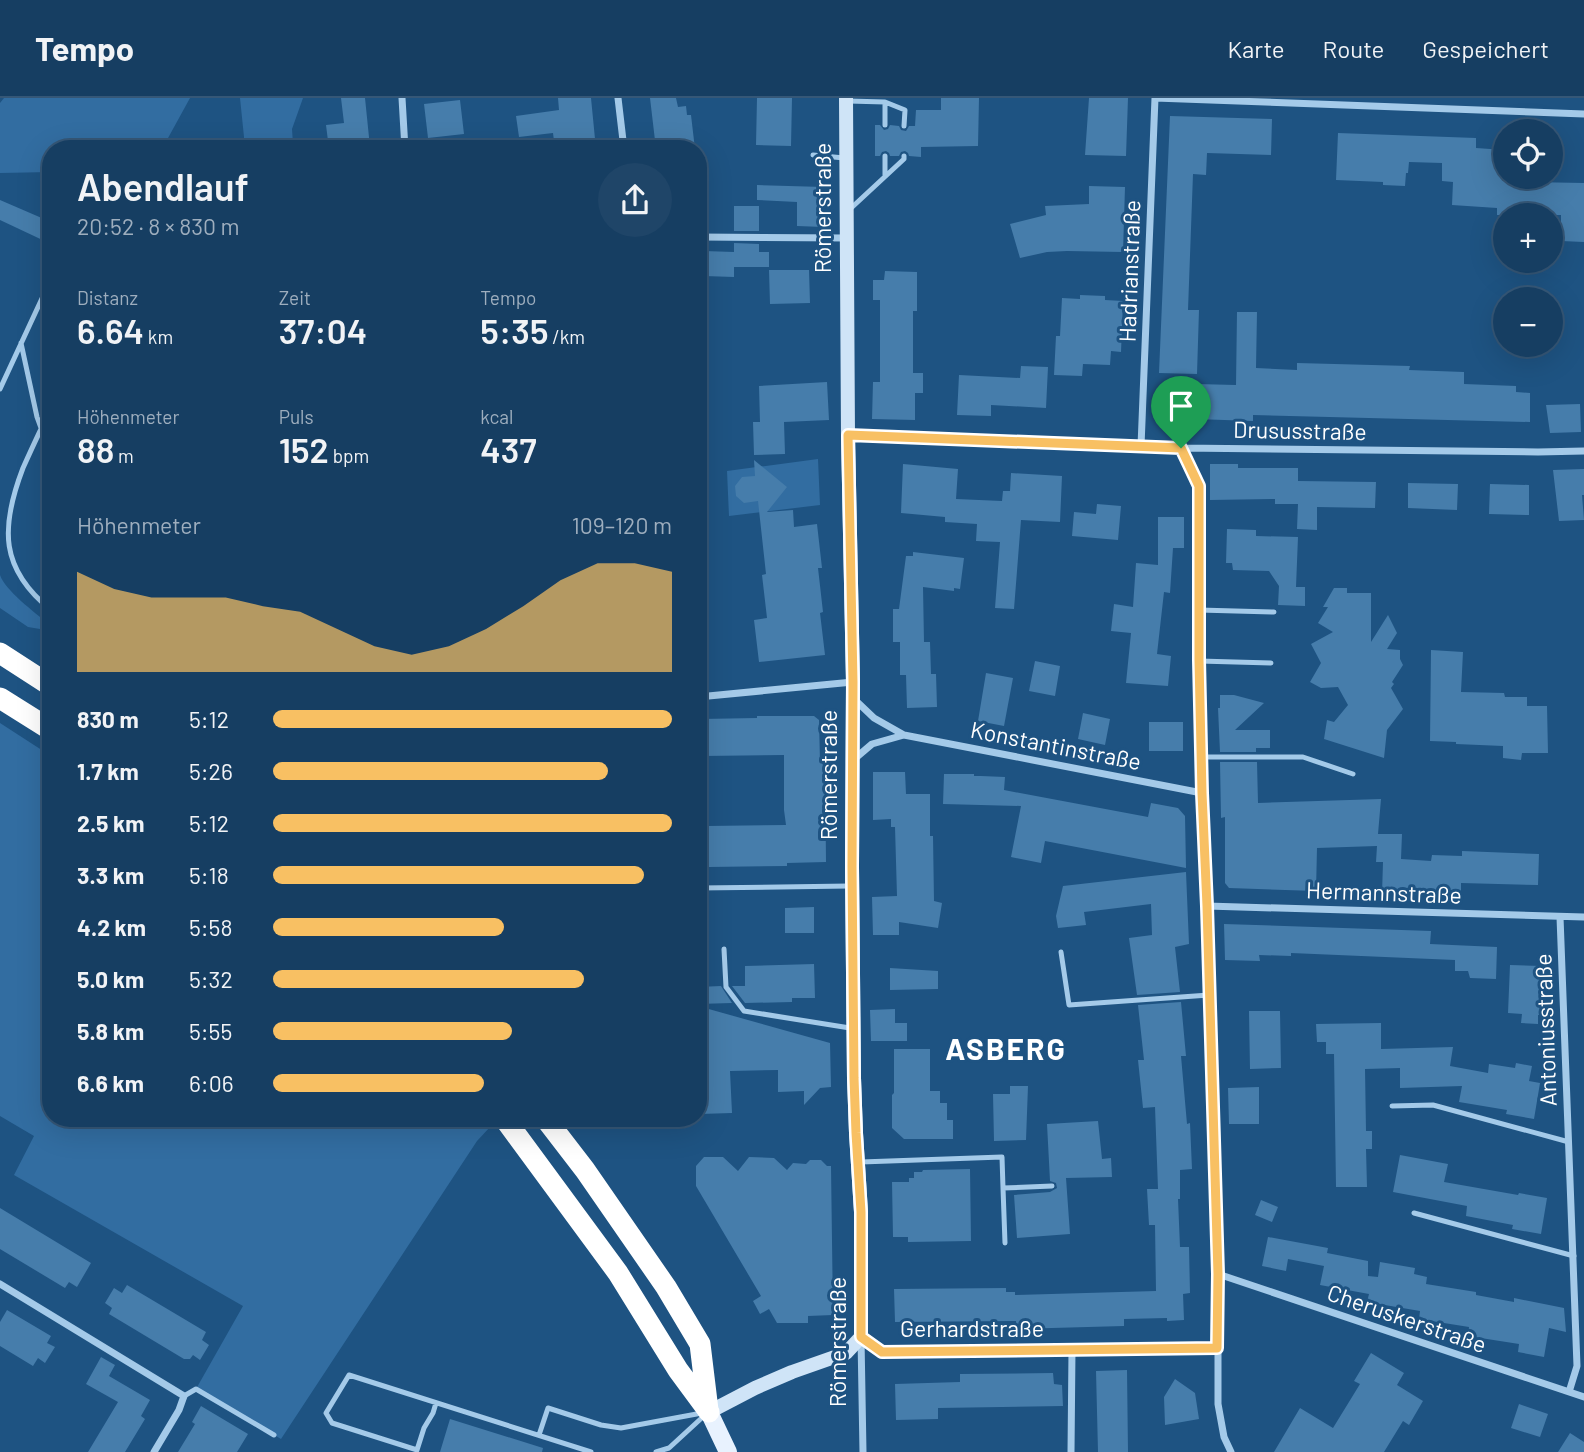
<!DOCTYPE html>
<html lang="de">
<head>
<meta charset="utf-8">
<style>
	:root { --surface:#163e62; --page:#1f4568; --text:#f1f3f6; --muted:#9eaebe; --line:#355777; --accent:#f8c063 }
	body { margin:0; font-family:Barlow,sans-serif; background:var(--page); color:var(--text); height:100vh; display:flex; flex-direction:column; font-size:26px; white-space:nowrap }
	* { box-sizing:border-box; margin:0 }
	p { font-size:23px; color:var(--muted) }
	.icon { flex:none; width:38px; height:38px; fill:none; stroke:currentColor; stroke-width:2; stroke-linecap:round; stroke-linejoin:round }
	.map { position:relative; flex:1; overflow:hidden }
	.panel { position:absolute; left:42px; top:42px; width:665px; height:987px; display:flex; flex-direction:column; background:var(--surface); border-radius:28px; box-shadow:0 7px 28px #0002,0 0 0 2px var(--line) }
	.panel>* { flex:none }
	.fabs { position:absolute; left:1493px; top:21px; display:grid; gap:14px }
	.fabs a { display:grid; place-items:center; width:70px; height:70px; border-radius:50%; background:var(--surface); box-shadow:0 7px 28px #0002,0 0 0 2px var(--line); font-size:35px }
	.pin { position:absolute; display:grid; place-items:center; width:60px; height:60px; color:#fff; margin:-72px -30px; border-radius:50% 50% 50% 0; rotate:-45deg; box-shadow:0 0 7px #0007 }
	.pin .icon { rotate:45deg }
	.round { display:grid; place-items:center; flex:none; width:74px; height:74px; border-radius:37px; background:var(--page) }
	.summary { display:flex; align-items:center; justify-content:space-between; height:119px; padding:0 35px }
	h1 { font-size:38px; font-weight:600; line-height:52px }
	.stats { display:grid; grid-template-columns:repeat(3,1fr); gap:10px; height:119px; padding:7px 35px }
	.stats div { display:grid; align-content:center }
	.stats b { font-size:35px; font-weight:600 }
	.stats small { font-size:19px; font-weight:400 }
	.stats p { font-size:19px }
	.chart { height:196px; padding:14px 35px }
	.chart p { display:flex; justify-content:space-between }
	.chart svg { width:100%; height:126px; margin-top:7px; fill:var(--accent); opacity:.7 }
	ul { padding:0 35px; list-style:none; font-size:23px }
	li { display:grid; grid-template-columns:112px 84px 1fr; align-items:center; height:52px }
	li i { height:18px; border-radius:9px; background:var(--accent) }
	header { display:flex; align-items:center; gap:42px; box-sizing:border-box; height:98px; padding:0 35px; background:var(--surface); border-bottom:2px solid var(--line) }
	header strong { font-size:33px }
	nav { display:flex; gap:38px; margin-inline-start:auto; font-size:24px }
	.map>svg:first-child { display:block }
</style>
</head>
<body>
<header>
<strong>Tempo</strong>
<nav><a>Karte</a><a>Route</a><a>Gespeichert</a></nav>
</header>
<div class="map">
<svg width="1584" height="1354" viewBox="0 0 1584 1354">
	<rect width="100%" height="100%" fill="#1e5382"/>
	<path fill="#326da1" d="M4,0H190L162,51H51V74L0,75V5Z
		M240,0H303L292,31L293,46L291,51H243L244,39Z
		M818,361L820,407L729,418L727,373Z
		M0,477C5,492 35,515 48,525L46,532L28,529L0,510Z
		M0,625L51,658V1020H484L491,1028L477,1043L281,1341L196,1291L243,1208L14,1077L34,1038L0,1018Z"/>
	<path fill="#467dab" d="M341,0H365L370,49H365L366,51H329L326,27L344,25Z
		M558,0H591L596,51H555L553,35L519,39L516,18L559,12Z
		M650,0H676L678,9L686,8L687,17H691L695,51H656Z
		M757,0H792L791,48L756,47Z
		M941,0H979L978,48L921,49V59L909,58L908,55L905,53L901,54L899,58H890L889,55L886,53L882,54L880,58H875V27H880L884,32L888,31L890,27L899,28L901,32L906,33L909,28H915L916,12H941Z
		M1089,0H1128L1126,58L1085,57Z
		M460,2L464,36L428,40L424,6Z
		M1170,18L1272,21L1271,57L1207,55L1206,77L1193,76L1188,212H1199L1197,276L1159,275Z
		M1338,35L1476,40V50L1505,52V79H1530V84L1584,85V144L1561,143V117H1497V110L1452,107L1453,84L1442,83V65L1409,64L1408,75H1406L1405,88L1383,87V84L1336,82Z
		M757,87L824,89L823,129L797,128V104L757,102Z
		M1089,88L1125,89L1123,154L1067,153L1047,154L1020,160L1010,126L1046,117L1045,108L1089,106Z
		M0,102L51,124V146L0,122Z
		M734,108H759V133H734Z
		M734,145L759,146V154H769V169H734V179L704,178V153L734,154Z
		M769,172H809L810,205L770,206Z
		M885,173L917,174V213H913V275H923V295H915V322L872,321L873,284H880V202H873V182H884Z
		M1080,197L1105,198V202L1123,203L1121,254L1111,253L1110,267L1083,266L1082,278L1054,277L1056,238H1060L1062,200L1080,201Z
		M1237,214H1257L1256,270L1297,272V265L1410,268L1409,272L1464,274V286L1516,288V294L1530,295V324L1253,317V323L1195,321L1196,286L1236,287Z
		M1021,268L1048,269L1046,310L991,307V318L957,317L959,277L1020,280Z
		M827,284L829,322L784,324L785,356L754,357L753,324H760L759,288Z
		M1580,306L1581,334L1550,335L1546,307Z
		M754,362L787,389L767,414L793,412L794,429L817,426L822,470H818L823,514L820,515L825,557L759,564L754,522L767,520L762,477L766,476L758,403L744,405L736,398L735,388L742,379L755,378Z
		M903,366L958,371L956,401L1002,403L1003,393H1010L1011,375L1062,378L1060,424L1021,422L1014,511L995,510L1000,444L976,443L977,426L945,424V419L901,415Z
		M1210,366H1238V370H1298V383L1376,384L1375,410L1317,409V432L1297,431L1298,406H1275V401L1210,402Z
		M1584,371V397H1582L1584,422L1559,423L1553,372Z
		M1408,385L1458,386L1457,412L1408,410Z
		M1490,386L1529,387V417L1489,416Z
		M1097,406L1121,408L1118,442L1072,438L1074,414L1096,416Z
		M1158,419H1184V450H1173L1170,495L1164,494L1157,556L1171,558L1168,588L1126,585L1131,535L1111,533L1114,506L1133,509L1136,465L1158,467Z
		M1227,431L1256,432V438L1298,439L1296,489H1305V508L1278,507L1279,488L1269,473L1233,472L1232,465H1226Z
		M913,454L964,460L960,491L954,490V493L923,489L924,544H930L931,576H936L937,609L907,610L906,577H900V544H893V511H899L906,458H913Z
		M1334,490H1347V495H1371V544L1388,517L1397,535L1387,551L1400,552V561L1403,567L1392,584L1394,586L1391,590L1403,611L1387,632L1384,660L1324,641L1327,622L1334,624L1348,607L1338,589L1321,590L1310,584L1321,565L1311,546L1333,534L1318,525L1328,509H1323Z
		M1431,552L1463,554L1461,594L1504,595L1505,599H1527V608H1547L1548,655H1522L1521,662L1503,660V648L1456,646V644L1430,643Z
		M1035,563L1060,568L1055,598L1029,593Z
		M986,575L1013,580L1004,628L978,623Z
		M1220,597H1234L1264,605L1235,632H1270V650H1256V654H1220L1218,610H1220Z
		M1083,615L1110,621L1105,647L1078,641Z
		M757,618H814L819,622L820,664H825L826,764L787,765V768L708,769L707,728L786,727L784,712V657L702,658L701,621L757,620Z
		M1149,624H1183V653H1149Z
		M1220,664H1257L1258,705L1381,701L1378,736H1402L1401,761L1431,763L1432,757L1462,758V753L1539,756L1538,787L1461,785V798L1382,796L1383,764H1376L1377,748L1317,750L1316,793L1229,790L1225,785V719L1221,720Z
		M873,674H905L906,696H930V738H933L934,803L942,805L938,830L899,824V837H873L872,799L897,798L895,729H891V721L873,722Z
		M944,676H974V678H981L1005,679L1004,692L1148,719L1151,705L1178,710L1185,718L1186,770L1045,743L1041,765L1011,759L1021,708L943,706Z
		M1186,774L1189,846L1175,849L1180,894L1137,897L1129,840L1152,837L1151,806L1084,814L1086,827L1058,830L1056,818L1063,788Z
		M814,809V835H785V810Z
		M1224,826L1431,833L1430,846L1497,849L1496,881L1470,880L1468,873H1455V862L1291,855V858L1259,857L1260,863L1225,862Z
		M814,866L815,900H792V904L745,905L732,888H745V868Z
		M1510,867L1541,868L1540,917H1538V926L1521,925L1522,916L1508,915Z
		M890,870L938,873V891L890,892Z
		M721,888L732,905L698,906V889Z
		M1181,904L1186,958H1181L1187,1026L1190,1025L1192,1071L1180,1072V1101H1178L1180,1149H1189L1190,1195L1183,1196L1184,1222L1167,1223V1220L1124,1221V1228L1016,1231V1223L895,1224L894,1191L1006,1190V1194H1015V1197L1156,1193L1155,1127H1149L1147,1091H1158L1155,1009L1143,1010L1138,962H1144L1138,907Z
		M698,908L830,945L831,989L820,990L804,1007V993L778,994V972L730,973L732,1015L700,1016V1010H698Z
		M895,911V925H907V943H871L870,912Z
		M1249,913H1280L1281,970L1250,971Z
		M1381,925V951L1453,949L1450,968L1488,975L1489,966L1515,970L1516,965L1532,968L1529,983L1540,985L1534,1021L1506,1016L1507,1012L1459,1004L1462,988L1400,990V970L1365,971L1366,1033H1372V1051H1366L1367,1089H1336L1334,956H1326V944H1317L1316,926Z
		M894,951H930V993H940V1005H947V1022H953V1041H904L892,1030V997L894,995Z
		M1010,988H1028L1026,1042L994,1043L993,996H1010Z
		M1259,989V1026H1229L1228,990Z
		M1098,1023L1102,1061L1111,1060L1112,1079L1066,1080L1070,1136L1017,1140L1014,1097L1050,1094L1057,1090L1056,1085L1050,1083L1047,1026Z
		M1400,1057L1448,1066L1444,1084L1518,1097L1519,1095L1547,1100L1541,1136L1512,1131L1513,1127L1466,1118L1467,1108L1393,1094Z
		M704,1059H723L738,1073L749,1059L774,1060L787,1072L793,1065L806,1066L810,1062H821L827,1068H831L833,1217L808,1218V1225H777L769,1211L760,1216L753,1203L761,1198L696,1088V1068Z
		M970,1071L971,1143L908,1144V1139H893L892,1084H909V1080H914V1074H922L923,1072Z
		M1261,1102L1278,1109L1272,1124L1255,1117Z
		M0,1110L91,1165L77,1189L69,1184L65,1190L0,1151Z
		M1268,1139L1328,1150L1327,1155L1368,1163V1178L1378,1179L1380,1164L1415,1170L1414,1176L1427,1179L1426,1186L1476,1194V1197L1514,1204V1200L1564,1210L1566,1234L1549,1230L1544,1259L1518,1254L1519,1246L1468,1238L1469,1229L1419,1221L1420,1213L1367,1204L1369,1196L1320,1187L1324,1168L1288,1161L1286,1173L1262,1168Z
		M127,1187L206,1234L202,1242L209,1247L200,1262L193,1257L190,1261H184L109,1216L112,1210L105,1205L114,1190L122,1195Z
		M7,1212L51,1238L47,1245L55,1249L45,1265L38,1260L33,1268L0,1248V1224Z
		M1371,1255L1404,1275L1397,1287L1423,1303L1409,1327L1403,1323L1384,1354H1274L1300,1310L1333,1330L1360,1286L1354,1283Z
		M101,1259L115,1267L109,1278L150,1302L141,1318L145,1321L125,1354H88L118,1304L86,1286Z
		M1127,1272L1128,1354H1098L1096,1273Z
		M1053,1275L1054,1286L1062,1287L1063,1308L938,1310V1321L896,1322L895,1286L960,1284V1276Z
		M1175,1281L1195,1295L1199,1321L1165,1327L1164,1299Z
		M1519,1306L1548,1316L1540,1339L1511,1330Z
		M201,1308L248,1336L237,1354H178L195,1326L192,1324Z
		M450,1321L543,1350L542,1354H440Z
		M1570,1335L1584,1344V1354H1558Z"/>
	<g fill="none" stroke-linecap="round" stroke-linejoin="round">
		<path stroke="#a4cae9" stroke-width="5" d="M848,3L885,4L905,12L904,28
			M885,27V4
			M813,57L844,60
			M885,78V58
			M849,112L904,61V58
			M21,245L37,319L41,330
			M0,291L51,181
			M51,311C41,330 32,350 23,370C0,430 0,471 51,512
			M1199,512L1274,514
			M1199,563L1271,565
			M1201,659H1303L1353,676
			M698,790L849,788
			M724,851L726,889L744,913L850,930
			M1061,854L1069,907L1209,897
			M1392,1008L1433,1007L1569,1044
			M861,1064L1002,1059L1003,1090L1052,1088
			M1003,1090L1005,1145
			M1414,1115L1574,1158
			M184,1298L196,1291L274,1337
			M436,1305L433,1315L424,1330L417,1352L332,1325L326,1315L349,1277C429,1303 510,1328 591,1354
			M539,1337L548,1310L601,1327L621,1330L702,1315
			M656,1354L669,1350L706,1316"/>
		<path stroke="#a4cae9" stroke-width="7" d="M402,0L405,51
			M618,0L624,51
			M1155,0L1584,16
			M698,139L847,140
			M848,337L1181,350L1538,354L1584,353
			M1141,348L1155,0
			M1181,350L1199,388L1201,659L1218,1176V1306L1224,1339L1231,1354
			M698,599L853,584
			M853,600L874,620L904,637L1202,695
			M852,663L872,646L904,637
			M1207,808L1584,819
			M1560,819L1577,1268L1569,1294
			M1218,1176L1584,1299
			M0,1186L184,1298L179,1312L154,1354
			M861,1239L882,1254L1217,1250
			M861,1240L863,1354
			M1071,1354L1072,1252"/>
		<path stroke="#cfe4f7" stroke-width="14" d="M709,1314L755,1290L792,1274L846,1255L861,1239V1114L856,1035L854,980L852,769L853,584L848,337L846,0"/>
		<path stroke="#e8f2fe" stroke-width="18" d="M709,1314L728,1354"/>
		<path stroke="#fff" stroke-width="21" d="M0,555L51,588
			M0,600L51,632
			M504,1020L618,1175L678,1272L709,1314
			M545,1020L585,1072L666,1189L700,1246L708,1312"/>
	</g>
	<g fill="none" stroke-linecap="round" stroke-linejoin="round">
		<g stroke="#fff" stroke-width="14">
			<path id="route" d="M848,337L1181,350L1199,388V562L1202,695L1207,808L1218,1176L1217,1250L882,1254L861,1239V1114L856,1035L854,980L852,769L853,584Z"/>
		</g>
		<use href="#route" stroke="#f8c063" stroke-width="9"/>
	</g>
	<g text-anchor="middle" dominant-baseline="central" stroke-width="6" stroke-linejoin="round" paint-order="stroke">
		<g font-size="23" fill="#fff" stroke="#1e5382">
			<text transform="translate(822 110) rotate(-90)">Römerstraße</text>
			<text transform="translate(1129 173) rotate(-88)">Hadrianstraße</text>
			<text transform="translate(1300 332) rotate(1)">Drususstraße</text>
			<text transform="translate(1056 647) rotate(11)">Konstantinstraße</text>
			<text transform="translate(828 677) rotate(-90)">Römerstraße</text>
			<text transform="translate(1384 794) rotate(2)">Hermannstraße</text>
			<text transform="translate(1545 932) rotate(-92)">Antoniusstraße</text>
			<text transform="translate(1407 1220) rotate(19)">Cheruskerstraße</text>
			<text x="972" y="1230">Gerhardstraße</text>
			<text transform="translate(837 1244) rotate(-90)">Römerstraße</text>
		</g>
		<g font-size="30" font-weight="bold" letter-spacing="2" fill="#fff" stroke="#1e5382">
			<text x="1006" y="950">ASBERG</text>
		</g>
	</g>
</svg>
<div class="fabs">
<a><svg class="icon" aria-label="locate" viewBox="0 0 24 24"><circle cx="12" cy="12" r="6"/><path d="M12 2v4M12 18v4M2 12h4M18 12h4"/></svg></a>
<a>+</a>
<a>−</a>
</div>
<div class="pin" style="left:1181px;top:350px;background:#1e9e55"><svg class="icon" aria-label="arrive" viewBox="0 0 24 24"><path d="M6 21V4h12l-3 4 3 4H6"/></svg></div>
<section class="panel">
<div class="summary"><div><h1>Abendlauf</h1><p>20:52 · 8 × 830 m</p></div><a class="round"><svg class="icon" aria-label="share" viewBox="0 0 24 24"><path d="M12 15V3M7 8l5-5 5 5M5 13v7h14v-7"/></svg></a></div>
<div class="stats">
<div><p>Distanz</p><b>6.64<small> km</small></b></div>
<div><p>Zeit</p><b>37:04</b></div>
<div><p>Tempo</p><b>5:35<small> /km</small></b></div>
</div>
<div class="stats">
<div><p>Höhenmeter</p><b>88<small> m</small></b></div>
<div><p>Puls</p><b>152<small> bpm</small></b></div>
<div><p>kcal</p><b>437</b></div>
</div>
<div class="chart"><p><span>Höhenmeter</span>109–120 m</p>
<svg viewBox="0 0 160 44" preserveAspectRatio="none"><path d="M0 44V9L10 15L20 18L30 18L40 18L50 21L60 23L70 29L80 35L90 38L100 35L110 29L120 21L130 12L140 6L150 6L160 9V44z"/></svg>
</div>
<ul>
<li><b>830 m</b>5:12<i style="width:100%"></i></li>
<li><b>1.7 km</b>5:26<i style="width:84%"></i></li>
<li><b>2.5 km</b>5:12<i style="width:100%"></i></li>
<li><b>3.3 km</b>5:18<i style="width:93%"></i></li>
<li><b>4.2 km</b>5:58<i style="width:58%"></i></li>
<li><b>5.0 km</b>5:32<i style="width:78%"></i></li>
<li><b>5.8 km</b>5:55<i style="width:60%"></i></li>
<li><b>6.6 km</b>6:06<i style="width:53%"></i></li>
</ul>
</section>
</div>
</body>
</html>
